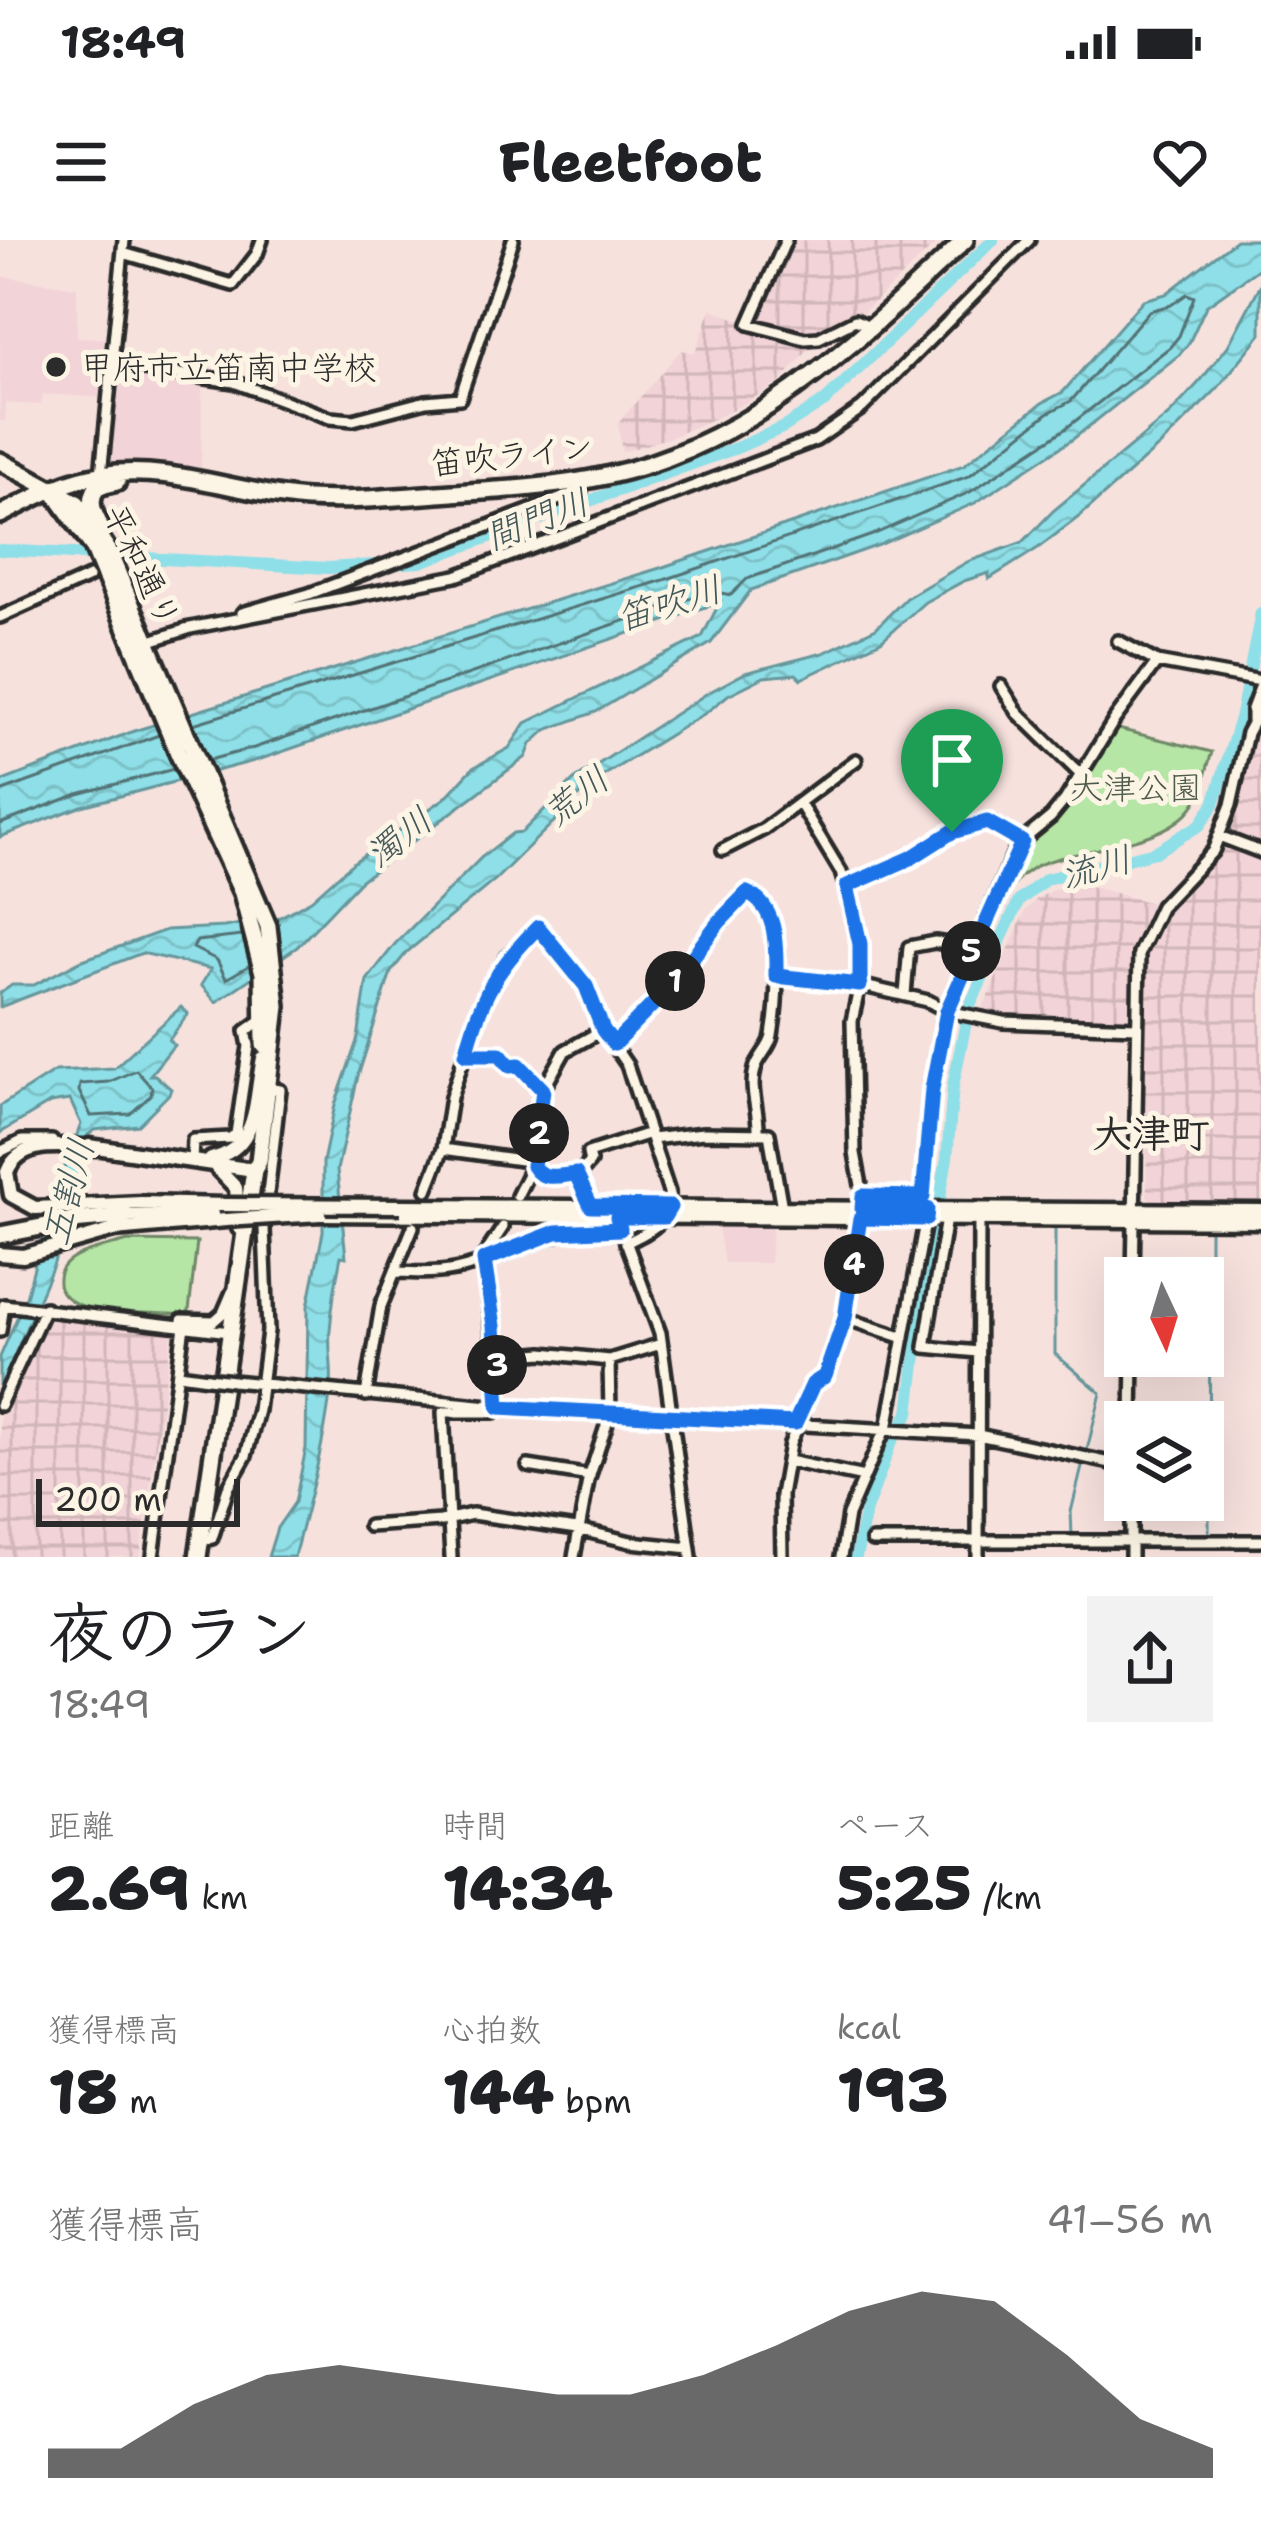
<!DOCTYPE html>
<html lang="ja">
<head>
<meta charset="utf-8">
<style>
	:root { --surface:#fff; --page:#f2f2f2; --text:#202124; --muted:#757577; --accent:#2b2b2b }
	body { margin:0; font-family:"Shantell Sans","Klee One",sans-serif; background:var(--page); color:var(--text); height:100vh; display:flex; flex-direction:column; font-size:45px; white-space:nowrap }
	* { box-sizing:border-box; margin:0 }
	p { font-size:39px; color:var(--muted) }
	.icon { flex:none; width:66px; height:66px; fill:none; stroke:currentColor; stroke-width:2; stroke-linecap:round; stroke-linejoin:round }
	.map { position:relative; height:1317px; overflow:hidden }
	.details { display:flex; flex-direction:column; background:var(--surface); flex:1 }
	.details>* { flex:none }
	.needle { width:78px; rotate:176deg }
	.controls { position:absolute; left:1104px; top:1017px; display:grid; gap:24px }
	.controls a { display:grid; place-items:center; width:120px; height:120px; border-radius:0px; background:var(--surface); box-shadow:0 12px 48px #0002; font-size:60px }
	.scale { position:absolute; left:36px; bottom:30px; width:204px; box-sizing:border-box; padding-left:12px; border:6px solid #2b2b2b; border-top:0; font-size:33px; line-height:42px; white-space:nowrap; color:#2b2b2b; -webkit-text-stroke:9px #fcf5e5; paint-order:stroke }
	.pin { position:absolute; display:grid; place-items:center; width:102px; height:102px; color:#fff; margin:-123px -51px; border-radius:50% 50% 50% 0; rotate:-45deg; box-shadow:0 0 12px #0007 }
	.pin .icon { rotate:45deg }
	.km { position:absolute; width:60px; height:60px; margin:-30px; border-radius:50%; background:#222; color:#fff; font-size:33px; line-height:60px; text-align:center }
	.round { display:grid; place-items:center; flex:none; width:126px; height:126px; border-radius:0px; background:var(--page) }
	.overview { display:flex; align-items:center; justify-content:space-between; height:204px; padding:0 48px }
	h1 { font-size:66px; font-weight:800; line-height:90px }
	.metrics { display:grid; grid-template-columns:repeat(3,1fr); gap:18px; height:204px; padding:12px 48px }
	.metrics div { display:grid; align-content:center }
	.metrics b { font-size:60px; font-weight:800 }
	.metrics small { font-size:33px; font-weight:400 }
	.metrics p { font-size:33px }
	.chart { height:336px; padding:24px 48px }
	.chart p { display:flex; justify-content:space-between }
	.chart svg { width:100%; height:216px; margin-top:12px; fill:var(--accent); opacity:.7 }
	.status { display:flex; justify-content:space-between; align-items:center; height:84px; padding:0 60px; background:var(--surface); direction:ltr }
	.status svg { height:33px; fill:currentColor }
	header { display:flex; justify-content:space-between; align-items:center; height:156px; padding:0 48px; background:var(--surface); font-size:54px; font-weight:800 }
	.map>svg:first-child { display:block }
</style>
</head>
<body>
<div class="status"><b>18:49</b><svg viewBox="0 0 49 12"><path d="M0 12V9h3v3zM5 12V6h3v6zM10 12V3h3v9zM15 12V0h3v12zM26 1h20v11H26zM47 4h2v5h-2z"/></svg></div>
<header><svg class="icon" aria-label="menu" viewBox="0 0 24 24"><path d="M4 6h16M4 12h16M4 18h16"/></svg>Fleetfoot<svg class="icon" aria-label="heart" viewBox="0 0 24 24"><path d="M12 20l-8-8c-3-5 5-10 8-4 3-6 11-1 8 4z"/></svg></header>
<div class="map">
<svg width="1261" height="1317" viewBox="0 0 1261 1317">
	<defs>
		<pattern id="industrial-grid" width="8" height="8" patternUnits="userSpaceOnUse" patternTransform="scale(3)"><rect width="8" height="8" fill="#f2d3d7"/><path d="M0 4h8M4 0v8" fill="none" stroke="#d0b5b9"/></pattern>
		<pattern id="water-waves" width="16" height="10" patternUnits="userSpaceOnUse" patternTransform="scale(3)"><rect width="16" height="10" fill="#8edfe7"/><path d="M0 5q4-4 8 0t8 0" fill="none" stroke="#7bc0c6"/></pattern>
	</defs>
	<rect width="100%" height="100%" fill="#f6e1dd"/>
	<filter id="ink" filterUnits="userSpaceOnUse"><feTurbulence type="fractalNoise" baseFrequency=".00833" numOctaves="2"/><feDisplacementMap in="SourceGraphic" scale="24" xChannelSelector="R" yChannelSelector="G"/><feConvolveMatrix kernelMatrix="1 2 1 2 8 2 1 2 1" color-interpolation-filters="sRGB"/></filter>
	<g filter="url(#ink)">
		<path fill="#f2d3d7" d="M0,36L77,47V97L114,99L112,133L202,143L201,228L113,221L110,211L113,138L110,158L43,154L41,165L6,163L5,181H0Z
			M718,986H772L770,1023H724Z"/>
		<path fill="url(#industrial-grid)" d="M786,0H940L855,80L819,98L779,143L731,171L674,196L622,212L618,183L681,110L695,113L711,69L749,84Z
			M1261,479V608L1230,596Z
			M1229,606L1261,617V962L1151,961L1147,956L1146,903L1141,889L1142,734L1146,710L1154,685L1166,665L1218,608Z
			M1071,641L1152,663L1137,694L1131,718L1128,775L1121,780H1031L982,770L1025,671L1038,658Z
			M64,1073L167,1088L172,1094L140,1317H0V1172L42,1085Z"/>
		<path fill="#b5e6a6" stroke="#708868" stroke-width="3" d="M1114,488L1212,512C1207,527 1204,544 1198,558C1174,608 1080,605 1034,627L1020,637L992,675L1015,618L1029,600L1058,576Z
			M128,1001L197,1002L189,1071L184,1075C154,1072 103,1075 77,1064C69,1060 59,1053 59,1043C56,1012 107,1008 128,1001Z"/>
		<path fill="url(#water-waves)" stroke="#66979c" stroke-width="3" d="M1236,0H1261V27L1206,66L1189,103L1179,115L1073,199L975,263L879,305L751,350L711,403L596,472L546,490L531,504L526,517L360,641L297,707L216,762L201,745L211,729L142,713L0,767V753L12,745H34L80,721L166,690L224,687L280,677L311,660L354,622L445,558L473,528L509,508L526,483L702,397L720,362L258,520L82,566L0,597V542L134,491L660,328L964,225L1042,163L1063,152L1143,60L1166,54Z
			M1261,44V94L1217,149L1163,203L1080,276L1038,308L989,339V333L964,341L925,362L881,401L801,439L796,434L764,437L728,455L707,472L595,541L495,640L407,712L391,732L358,836L337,930L346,1017L341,1016C336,1040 332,1066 330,1090C328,1108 333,1128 331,1146C325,1202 309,1260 294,1317H268L277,1288L295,1262L306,1208L308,1066L323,992V922L335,865L358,798L367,740L395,704L482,617L513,593L522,592L574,540L706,454L745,433L823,413L876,388L906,358L967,322L1023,302L1053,271L1170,174L1201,140L1228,106Z
			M181,767L188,774L169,800L174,805L150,835H155L171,849L169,854L138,885L95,890L88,895L54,1023L0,1149V1117L26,1057L52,961L81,884L70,860L50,863L0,893V866L55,831L114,828Z"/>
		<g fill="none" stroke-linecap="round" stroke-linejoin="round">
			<path stroke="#537376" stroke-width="3" d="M193,484L664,340L969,236L1048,173L1071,161L1149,71L1171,65L1187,54L1194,57L1179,96L1170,107L1065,189L970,252L875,294L747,339L731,355L711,351L254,508L209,520
				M0,552L159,495
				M0,584L78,554L174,529
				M242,696L197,701L193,708L217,720L226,739L250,725
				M136,830L152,848L151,855L130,874L91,876L79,851L80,844L109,842Z"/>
			<path stroke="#66979c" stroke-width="3" d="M1055,989V1114L1101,1153L1086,1214
				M1072,1296L1071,1272L1083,1223
				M1209,1297L1210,991"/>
			<path stroke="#8edfe7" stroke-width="12" d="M0,310L328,328L420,322L739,207L784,187L825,161L993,0
				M856,1317L866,1270L891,1203L909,1173L924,1047L947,918L953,846L969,767L1019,661L1046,639L1155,612L1200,585L1214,564L1241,475L1261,373"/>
			<g stroke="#2b2b2b" stroke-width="18">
				<path id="minor" d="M786,0L749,84L805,99L819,98L855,80L872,87
					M123,13L233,45L257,14L262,0
					M111,129L131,127L234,142L330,178L353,180L426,161L460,158L513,0
					M101,235L124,0
					M242,373L309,354L581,251
					M0,377L89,337
					M185,389L456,336L816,200L862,168L1029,0
					M1118,401L1157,422L1261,441
					M144,403L191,388
					M1001,446L1018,473L1081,535
					M1252,481V469L1261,445
					M1219,596L1261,612
					M723,610L764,589L856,520
					M847,646L912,618L953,592L976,583L996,585L1021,602
					M775,736L868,747L928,761L947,771L1003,782L1136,787
					M905,755L909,707L935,702L973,708
					M613,804L672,745L742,656L752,654C784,679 778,760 772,796C770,808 758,817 755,829C749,851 759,870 758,892
					M466,814H500L510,826L519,825L543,850
					M652,899L703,893L769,894L782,968
					M443,909L528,921L542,936L576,934L591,966
					M0,912L22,901H52
					M192,921L193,900L230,898L236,894L249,806L246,791L264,778
					M578,936L590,922L588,913L650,893
					M427,950L443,909L451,857L483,758L507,717L538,687L586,745L603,790L627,825L669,952C671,983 650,991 626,1003
					M517,956L536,918L543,850L565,811L603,790
					M863,956L923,957L933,849L947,771L1017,605L1051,577L1065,560L1115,479L1157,422
					M617,977L660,1093L691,1317
					M946,978L925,1107L978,1112
					M396,1032C419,1033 441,1034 463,1028C517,1014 561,981 620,989
					M1133,1038L1139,713L1161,666L1213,611L1231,565L1247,493L1261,467
					M845,1078L904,1098
					M182,1080L214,1081L223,1073L232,1052
					M0,1091L4,1065L230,1092
					M497,1117L543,1113L609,1120L661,1104
					M179,1134L208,1138
					M233,1141L510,1168L978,1195L1125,1226
					M366,1155L381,1066L413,987
					M0,1165L45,1068
					M1132,1182L1133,1116
					M887,1189L926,977
					M788,1221L864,1237
					M528,1226L590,1236
					M369,1286L441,1281L472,1274L577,1289L631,1302L690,1308
					M872,1301H1261
					M200,1302L212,1298L228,1248L246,1216L258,1170L268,1091L264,988L280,850L269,848
					M153,1317L184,1086
					M451,1317L443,1172H494L499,1167L484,1016L503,987
					M574,1317L588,1241L610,1174L609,1120
					M782,1317L781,1255L790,1204L813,1144L825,1136L845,1078L863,956L855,913L852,781L860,745L858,691L841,632L800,564
					M841,1317L848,1275L885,1189
					M978,1317L979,974
					M1131,1317V1260"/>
			</g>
			<g stroke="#2b2b2b" stroke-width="21">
				<path id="major" d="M89,906L254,930
					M97,908C65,907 21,897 7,932L11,955L35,968L141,963L226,965
					M211,919C260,908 254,860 263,818
					M216,927L236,948L239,988
					M401,966L1261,971
					M320,974L1261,981
					M127,976L212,974
					M0,1014L23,1016L114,990L226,980"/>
			</g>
			<g stroke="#2b2b2b" stroke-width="24">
				<path id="highway" d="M0,221L77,263L108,310L268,686L277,766L259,921L254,930L198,1317
					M54,252L93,307L178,513L242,653L263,733L264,805
					M0,275C32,259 65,240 101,235C170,224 239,254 307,259C355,262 405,256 452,253C503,250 556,247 606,236C755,203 858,101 965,0
					M99,283C92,270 89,260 97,247L117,242
					M0,995L72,981L127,976"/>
			</g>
			<use href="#minor" stroke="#fcf5e5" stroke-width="9"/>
			<use href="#major" stroke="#fcf5e5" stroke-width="12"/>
			<use href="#highway" stroke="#fcf5e5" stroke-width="15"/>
			<g stroke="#2b2b2b" stroke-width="18" stroke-linecap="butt">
				<path id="minor-bridge" d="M208,1138L233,1141"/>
			</g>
			<g stroke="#2b2b2b" stroke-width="21" stroke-linecap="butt">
				<path id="major-bridge" d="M226,965L401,966
					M226,980L320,974"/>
			</g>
			<use href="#minor-bridge" stroke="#fcf5e5" stroke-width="9"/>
			<use href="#major-bridge" stroke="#fcf5e5" stroke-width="12"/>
		</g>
	</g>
	<g fill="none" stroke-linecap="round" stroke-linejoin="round" filter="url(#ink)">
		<g stroke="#fff" stroke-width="24">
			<path id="route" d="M987,582L1022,602L947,771L932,849L923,957L863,956L862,969H927L926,979L860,978L845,1078L825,1136L813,1144L795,1183L499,1167L494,1086L484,1020L556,992L620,989L617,977H664L670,967L591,966L576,934C561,935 542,942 533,926L543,850L519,825L510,826L500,814H466C481,756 496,729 538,687L586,746L603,790L614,804L671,746L719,682L747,653C778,667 776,706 776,736L860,745V704L847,646L911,618L952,592Z"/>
		</g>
		<use href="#route" stroke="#1a73e8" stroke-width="15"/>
	</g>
	<circle fill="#2b2b2b" stroke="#fcf5e5" stroke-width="4.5" cx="56" cy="127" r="12"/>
	<g text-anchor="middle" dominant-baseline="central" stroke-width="10" stroke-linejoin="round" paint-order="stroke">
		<g font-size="33" fill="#2b2b2b" stroke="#fcf5e5" text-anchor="start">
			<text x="80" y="127">甲府市立笛南中学校</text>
		</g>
		<g font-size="33" fill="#2b2b2b" stroke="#fcf5e5">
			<text transform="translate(512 215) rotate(-6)">笛吹ライン</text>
			<text transform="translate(142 326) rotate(64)">平和通り</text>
		</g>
		<g font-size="33" fill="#4e5a4a" stroke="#fcf5e5">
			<text x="1136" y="547">大津公園</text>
		</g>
		<g font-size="36" font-style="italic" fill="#44585a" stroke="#fcf5e5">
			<text transform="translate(537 279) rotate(-21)">間門川</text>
			<text transform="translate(669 363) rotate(-17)">笛吹川</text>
			<text transform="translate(576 556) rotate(-38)">荒川</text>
			<text transform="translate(399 597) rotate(-38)">濁川</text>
			<text transform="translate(1096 627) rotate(-15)">流川</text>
			<text transform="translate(68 952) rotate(-75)">五割川</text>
		</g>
		<g font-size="39" font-weight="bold" fill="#2b2b2b" stroke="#fcf5e5">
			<text x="1151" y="893">大津町</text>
		</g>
	</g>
</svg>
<div class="controls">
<a><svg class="needle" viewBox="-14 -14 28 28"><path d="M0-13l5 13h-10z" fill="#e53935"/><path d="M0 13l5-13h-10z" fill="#757577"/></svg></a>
<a><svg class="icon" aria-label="layers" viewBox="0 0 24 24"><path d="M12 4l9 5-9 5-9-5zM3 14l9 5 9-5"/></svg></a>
</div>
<div class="scale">200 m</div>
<div class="pin" style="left:952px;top:592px;background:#1e9e55"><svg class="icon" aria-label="arrive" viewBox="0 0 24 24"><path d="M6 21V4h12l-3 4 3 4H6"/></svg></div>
<b class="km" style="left:675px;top:741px">1</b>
<b class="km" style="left:539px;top:893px">2</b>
<b class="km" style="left:497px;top:1125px">3</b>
<b class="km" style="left:854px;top:1024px">4</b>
<b class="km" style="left:971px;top:711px">5</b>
</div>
<section class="details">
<div class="overview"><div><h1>夜のラン</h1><p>18:49</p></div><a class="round"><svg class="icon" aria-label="share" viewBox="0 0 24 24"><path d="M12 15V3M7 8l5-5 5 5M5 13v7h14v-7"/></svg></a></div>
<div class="metrics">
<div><p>距離</p><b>2.69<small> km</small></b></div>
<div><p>時間</p><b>14:34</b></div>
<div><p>ペース</p><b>5:25<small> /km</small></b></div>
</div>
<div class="metrics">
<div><p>獲得標高</p><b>18<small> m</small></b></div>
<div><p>心拍数</p><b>144<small> bpm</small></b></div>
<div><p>kcal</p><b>193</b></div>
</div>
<div class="chart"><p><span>獲得標高</span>41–56 m</p>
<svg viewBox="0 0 160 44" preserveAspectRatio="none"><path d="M0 44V38L10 38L20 29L30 23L40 21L50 23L60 25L70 27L80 27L90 23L100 17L110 10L120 6L130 8L140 19L150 32L160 38V44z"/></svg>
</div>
</section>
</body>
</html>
